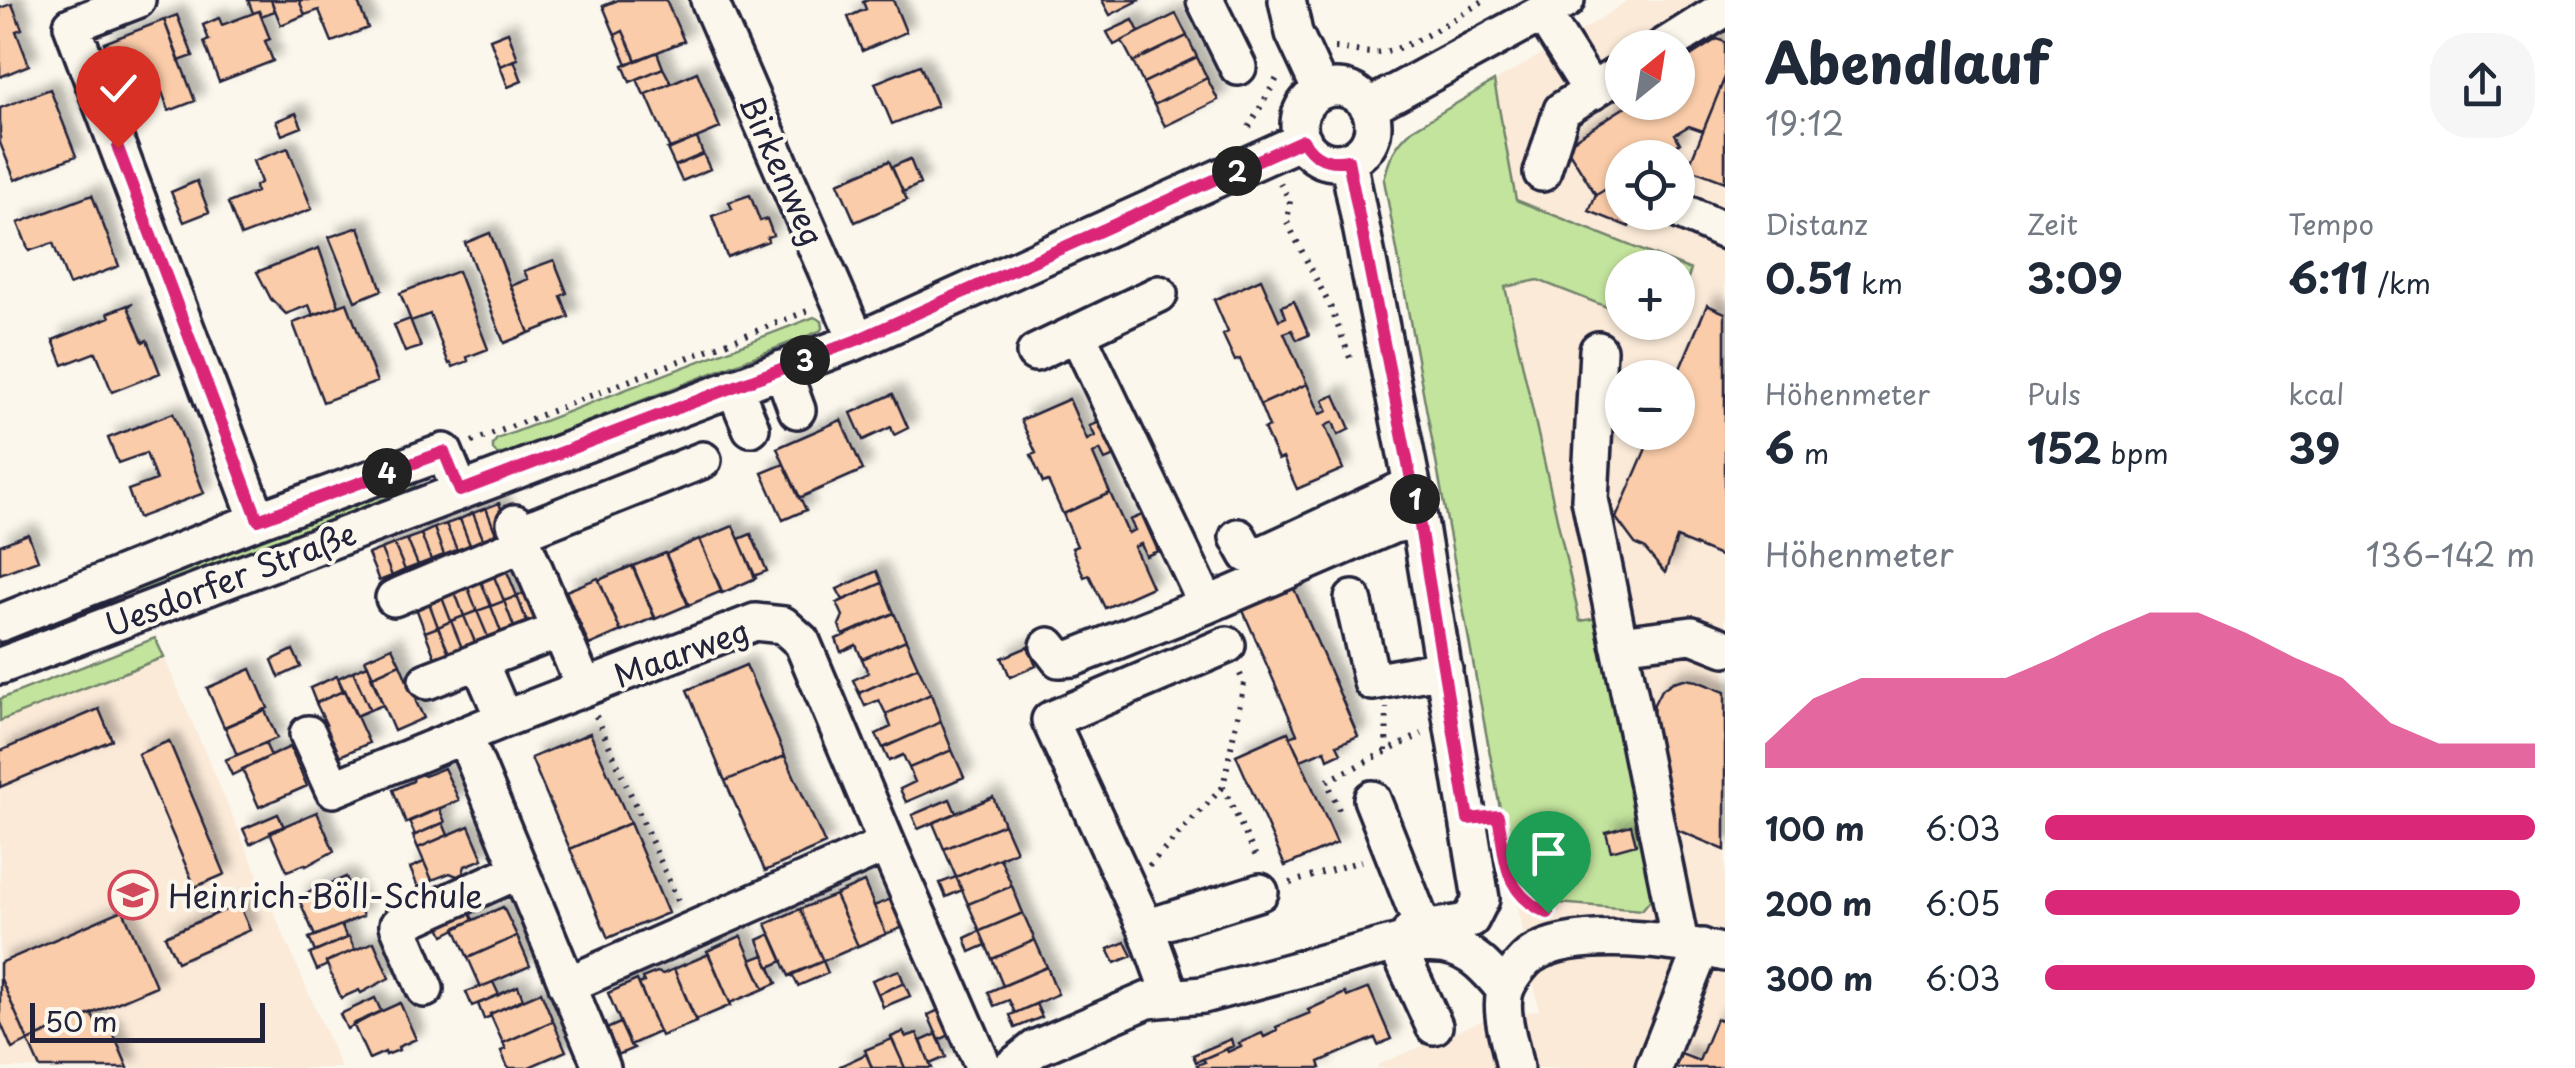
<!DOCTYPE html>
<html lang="de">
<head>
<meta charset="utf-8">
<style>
	:root { --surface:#fff; --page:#f6f6f7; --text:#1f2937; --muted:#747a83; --accent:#db2777 }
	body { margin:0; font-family:"Playpen Sans",sans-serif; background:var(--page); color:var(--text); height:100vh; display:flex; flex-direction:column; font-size:38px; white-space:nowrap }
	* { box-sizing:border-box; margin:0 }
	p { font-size:32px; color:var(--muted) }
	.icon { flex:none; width:55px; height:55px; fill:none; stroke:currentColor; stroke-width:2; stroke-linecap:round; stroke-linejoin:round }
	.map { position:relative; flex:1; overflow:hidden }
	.details { display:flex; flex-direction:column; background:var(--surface); width:850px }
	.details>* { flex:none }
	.needle { width:65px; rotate:30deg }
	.tools { position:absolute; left:1605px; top:30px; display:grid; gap:20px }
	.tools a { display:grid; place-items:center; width:90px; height:90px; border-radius:50%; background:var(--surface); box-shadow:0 2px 8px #0004; font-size:50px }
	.scale { position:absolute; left:30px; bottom:25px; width:235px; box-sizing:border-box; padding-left:10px; border:5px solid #22223b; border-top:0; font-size:28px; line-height:35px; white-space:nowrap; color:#22223b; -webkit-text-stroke:8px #fbf7ec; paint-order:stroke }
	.pin { position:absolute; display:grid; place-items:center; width:85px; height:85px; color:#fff; margin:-102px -42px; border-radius:50% 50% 50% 0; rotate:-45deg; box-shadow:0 0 10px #0007 }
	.pin .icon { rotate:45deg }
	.km { position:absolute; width:50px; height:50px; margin:-25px; border-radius:50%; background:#222; color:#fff; font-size:28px; line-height:50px; text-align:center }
	.round { display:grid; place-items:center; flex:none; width:105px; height:105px; border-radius:40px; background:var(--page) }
	.head { display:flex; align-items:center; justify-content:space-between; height:170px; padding:0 40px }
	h1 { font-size:55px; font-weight:700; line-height:75px }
	.metrics { display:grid; grid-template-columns:repeat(3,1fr); gap:15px; height:170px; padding:10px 40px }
	.metrics div { display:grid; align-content:center }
	.metrics b { font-size:42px; font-weight:700 }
	.metrics small { font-size:28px; font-weight:400 }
	.metrics p { font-size:28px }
	.chart { height:280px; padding:20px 40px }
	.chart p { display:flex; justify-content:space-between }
	.chart svg { width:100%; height:180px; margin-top:10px; fill:var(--accent); opacity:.7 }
	ul { padding:0 40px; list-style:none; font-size:32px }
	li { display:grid; grid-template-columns:160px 120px 1fr; align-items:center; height:75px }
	li i { height:25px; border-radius:12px; background:var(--accent) }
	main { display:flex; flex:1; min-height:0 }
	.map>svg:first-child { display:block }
</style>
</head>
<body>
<main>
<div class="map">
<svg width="1725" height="1068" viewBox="0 0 1725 1068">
	<defs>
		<filter id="shadow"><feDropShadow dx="9" dy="-9" stdDeviation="5" flood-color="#0004"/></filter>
	</defs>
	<rect width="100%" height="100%" fill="#fbf7ec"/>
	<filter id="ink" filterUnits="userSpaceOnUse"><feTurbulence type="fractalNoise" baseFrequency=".01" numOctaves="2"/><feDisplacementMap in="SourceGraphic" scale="20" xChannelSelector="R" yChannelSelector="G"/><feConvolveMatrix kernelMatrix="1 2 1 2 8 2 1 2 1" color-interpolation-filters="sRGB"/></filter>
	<g filter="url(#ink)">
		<path fill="#fbead8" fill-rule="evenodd" d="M1628,0H1725V1068H1379L1377,1065L1481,1021L1539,1010L1508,858L1384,180L1396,146L1412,130L1591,25ZM1622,48H1678V102H1622ZM1622,158H1678V212H1622ZM1622,268H1678V322H1622ZM1622,378H1678V432H1622Z
			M164,657L341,1068H0V721Z"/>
		<path fill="#c3e49d" stroke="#72836c" stroke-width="2.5" d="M1494,81L1516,200L1691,270L1678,303V268H1622V313L1538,280L1505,287L1580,621L1604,617L1653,891L1651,899L1642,910L1546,902L1522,886L1511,868L1384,180C1389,158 1395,145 1412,130Z
			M814,317L822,321L823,327L820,331L504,454H497L493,450V444L497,439Z
			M416,478V483L411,490L0,649V632Z
			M155,638L164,657L0,721V699Z"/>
		<path fill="#facca9" stroke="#22223b" stroke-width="2.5" filter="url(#shadow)" d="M248,0H271L275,11L261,16L259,11L253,13Z
			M271,0H299L305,15L281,25Z
			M299,0H357L368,28L332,42L319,10L305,15Z
			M618,0H666L684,41L636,61L623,31L615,35L603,6Z
			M868,0H893L906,32L862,51L848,17L866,9L863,2Z
			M1102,0H1140L1110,15Z
			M12,4L22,29L16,31L29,65L0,77V8Z
			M259,11L270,39L265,41L273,61L219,82L204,42L209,40L203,25L219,18L222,25Z
			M1176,14L1187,36L1133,62L1122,41Z
			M177,15L193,56L179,61L164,20Z
			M164,20L195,101L169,111L162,92L128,106L104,43Z
			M1133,20L1139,32L1114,45L1107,32Z
			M623,31L636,60L627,64L615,35Z
			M508,32L518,59L500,66L490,39Z
			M1187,36L1197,57L1143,83L1133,62Z
			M1717,39L1725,42V77L1703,131L1689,126L1675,134L1680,143L1657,158H1622V179L1596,195L1565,145L1633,102H1678V64Z
			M657,52L663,68L630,82L623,65Z
			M1197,57L1207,78L1154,105L1143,83Z
			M514,60L522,81L508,87L500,66Z
			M920,65L937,106L892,124L875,83Z
			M663,68L671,83L644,95L637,79Z
			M697,72L720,128L670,149L646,94Z
			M1725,77V182L1688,168Z
			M1207,78L1218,100L1165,126L1154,105Z
			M50,89L76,156L15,180L0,143V108Z
			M296,113L302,127L282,135L276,121Z
			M697,138L703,154L675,166L667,149Z
			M288,148L312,209L241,236L228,203L256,192L255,186L261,182L253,161Z
			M703,154L710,169L682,181L675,166Z
			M910,159L920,184L903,192L892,167Z
			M889,161L907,200L855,222L838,183Z
			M1622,179V212H1635L1629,227L1589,211L1596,194Z
			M197,181L209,212L184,222L171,192Z
			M92,195L119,266L69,285L53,243L29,251L18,223Z
			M750,195L760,221L767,219L773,235L767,237L768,241L727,257L712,216L732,209L729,202Z
			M359,227L382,290L355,301L329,237Z
			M490,233L529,333L504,343L465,243Z
			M319,248L339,306L313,315L309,305L286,314L271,299L257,272Z
			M554,260L567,293L561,296L569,317L529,333L511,286L528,279L524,271Z
			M458,271L488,349L467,357L468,361L453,367L451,363L449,364L430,314L411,321L400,293Z
			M1261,279L1279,320L1286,317L1282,306L1294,301L1309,335L1297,340L1292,330L1284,333L1307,384L1260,405L1240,359L1235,361L1223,335L1228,332L1214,300Z
			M133,303L128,307L143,342L147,340L160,373L112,392L96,352L63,365L53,340L110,317L108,313Z
			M347,303L377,382L323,402L293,323Z
			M1707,305L1725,313V558L1677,538L1665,573L1644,548L1636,545L1616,518L1653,432H1678L1676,378Z
			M410,319L421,347L405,352L394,325Z
			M1307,384L1320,414L1328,411L1323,400L1335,395L1350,429L1338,435L1333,422L1325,426L1343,469L1297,489L1283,458L1278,460L1264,429L1269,427L1260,405Z
			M893,394L908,428L894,435L891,427L863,440L851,413Z
			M1069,399L1087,440L1095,436L1090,426L1102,421L1117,455L1105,460L1100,450L1093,454L1110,493L1063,514L1048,481L1043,483L1031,455L1036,453L1021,420Z
			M173,413L204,493L138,518L128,490L156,480L146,453L118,463L108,438Z
			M841,420L863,470L799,498L777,448Z
			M784,464L806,510L783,520L762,473Z
			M1110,493L1128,533L1135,530L1130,520L1142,515L1158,551L1146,556L1141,544L1134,547L1152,587L1105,608L1089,575L1084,577L1072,548L1077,546L1063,514Z
			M499,503L509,529L496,534L486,508Z
			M486,508L496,534L483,539L473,513Z
			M473,513L483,539L470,545L460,519Z
			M460,519L470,545L457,550L446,524Z
			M446,524L457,550L444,555L434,528Z
			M733,526L756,578L722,593L700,540Z
			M434,528L444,555L431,560L421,534Z
			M28,534L38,560L0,574V545Z
			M421,534L431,560L418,565L407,539Z
			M751,534L767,571L754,576L739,539Z
			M407,539L418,565L405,570L394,544Z
			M699,539L722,591L689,605L666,554Z
			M394,544L405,570L392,576L381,549Z
			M381,549L392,576L379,581L368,554Z
			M665,553L688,605L655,619L633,566Z
			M632,566L655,617L621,632L599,580Z
			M506,569L517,596L504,601L493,574Z
			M877,571L882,583L843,600L837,589Z
			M493,574L504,601L491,606L480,579Z
			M598,578L621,631L589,645L566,591Z
			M480,579L491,606L477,611L467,585Z
			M882,583L894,613L843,635L839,625L843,616L837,603Z
			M1292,584L1358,736L1337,745L1341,753L1328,759L1325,750L1301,760L1290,737L1297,734L1241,606Z
			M467,585L477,611L464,616L454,590Z
			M454,590L464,616L451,621L441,595Z
			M530,591L540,617L527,622L517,596Z
			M441,595L451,621L438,627L428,600Z
			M517,596L527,622L514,627L504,601Z
			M428,600L438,627L425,632L415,605Z
			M504,601L514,627L501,632L491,606Z
			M491,606L501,632L488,637L477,611Z
			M477,611L488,637L475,642L464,616Z
			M894,613L906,640L862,659L856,645L841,652L836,639Z
			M464,616L475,642L462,648L451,621Z
			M451,621L462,648L449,653L438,627Z
			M438,627L449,653L435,658L425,632Z
			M906,640L918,667L859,693L853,680L868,673L862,659Z
			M392,647L400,664L373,676L365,659Z
			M1028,647L1036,666L1010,677L1002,658Z
			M293,650L301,667L279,677L272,660Z
			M400,664L407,681L413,683L418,695L416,702L424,718L394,731L371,677Z
			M368,665L383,705L370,710L353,671Z
			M746,665L785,756L725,781L687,690Z
			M918,667L931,694L886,714L879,700L865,706L859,693Z
			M251,669L268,708L224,727L207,688Z
			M353,671L370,710L356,716L338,678Z
			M337,676L343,691L316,703L310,688Z
			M1684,679L1697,681L1725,692V850L1675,829L1653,715L1654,704L1661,690L1673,682Z
			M345,690L369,743L340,756L333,741L329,743L321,726L326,724L316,703Z
			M931,694L941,722L883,748L876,734L891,727L886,714Z
			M99,709L112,740L0,787V751Z
			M265,710L277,738L237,755L225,727Z
			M941,722L952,750L909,768L903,755L889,761L883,748Z
			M1288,732L1337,843L1285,866L1236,755Z
			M590,733L630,823L570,849L531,758Z
			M169,741L225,874L195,887L138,754Z
			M265,743L271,756L232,775L225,760Z
			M290,747L307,786L259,807L242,769Z
			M952,750L964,777L906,802L900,789L915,782L909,768Z
			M785,756L825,844L765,871L725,781Z
			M444,768L459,800L406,823L393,790L413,781L414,776L420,774L425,776Z
			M993,797L1004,824L944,849L933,823Z
			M950,799L956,813L918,829L912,815Z
			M439,808L445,822L415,835L409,821Z
			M317,812L334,851L306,866L305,864L287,871L270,832Z
			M278,814L284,827L250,844L243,829Z
			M443,823L448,835L418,848L413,836Z
			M630,823L668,913L608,938L570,849Z
			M1004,824L1016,851L956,877L944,849Z
			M1631,825L1636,844L1611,851L1606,832Z
			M469,826L483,859L465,866L463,873L457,876L450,873L432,880L418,848Z
			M1000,858L1012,886L968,904L956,877Z
			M424,862L432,880L418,887L410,868Z
			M346,877L363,916L315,936L298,897Z
			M956,877L962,890L946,897L940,883Z
			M864,882L886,934L858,946L835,895Z
			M1012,886L1023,913L980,931L968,904Z
			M835,895L858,946L823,961L800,909Z
			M893,898L906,926L886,934L874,906Z
			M239,904L250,930L177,962L165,936Z
			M467,907L473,920L444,935L437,920Z
			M503,907L517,936L468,958L455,928Z
			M800,909L823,961L789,976L766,924Z
			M123,910L156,986L28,1041L0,977V963Z
			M1023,913L1035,940L992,959L980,931Z
			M341,925L347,938L315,952L309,938Z
			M980,931L986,945L970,952L965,938Z
			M771,934L783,961L769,967L758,940Z
			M517,936L530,966L481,987L468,958Z
			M741,936L764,989L730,1003L707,951Z
			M349,937L355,950L326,962L327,965L317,970L310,954Z
			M1035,940L1047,967L1003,986L992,959Z
			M374,942L389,978L361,993L359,990L341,998L326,962Z
			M1125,942L1132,956L1115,963L1108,949Z
			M709,954L731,1005L696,1020L674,969Z
			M764,955L777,983L764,989L751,960Z
			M823,961L828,973L798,986L792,974Z
			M1047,967L1058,994L1015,1013L1009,1000L994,1006L988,992Z
			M674,969L696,1022L661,1036L639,984L644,982L642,978L657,972L663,974Z
			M899,970L904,983L878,994L872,980Z
			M0,977L28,1041L12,1049L0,1021Z
			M637,980L659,1032L630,1045L608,993Z
			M493,982L499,995L472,1006L466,992Z
			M904,983L910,996L883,1007L878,994Z
			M518,986L523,999L490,1014L491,1016L484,1019L478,1004Z
			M1369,988L1391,1039L1378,1045L1375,1038L1319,1062L1321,1068H1199L1197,1065L1205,1062L1203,1059L1226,1049L1228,1052L1241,1046L1239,1043L1262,1033L1264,1037L1277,1031L1276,1027L1310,1013L1308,1010L1345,993L1347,997Z
			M541,992L553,1021L503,1043L490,1014Z
			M375,998L381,1011L347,1029L340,1014Z
			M400,1003L416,1039L398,1047L399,1050L386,1055L385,1052L369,1059L353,1024Z
			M1036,1004L1042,1017L1015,1028L1010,1015Z
			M941,1009L952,1034L939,1040L928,1015Z
			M92,1014L99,1031L110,1026L128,1068H40L28,1041Z
			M1716,1019L1725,1022V1068H1675L1681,1054L1699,1061Z
			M553,1021L566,1051L527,1068H508L501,1051L506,1049L503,1043Z
			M620,1023L630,1045L634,1048L613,1057L602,1031Z
			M903,1032L906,1037L917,1033L932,1068H905L891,1037Z
			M937,1034L946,1057L930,1064L921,1041Z
			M892,1039L905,1068H872L865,1050Z
			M1231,1039L1233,1046L1196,1062L1193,1055Z
			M866,1054L872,1068H841L840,1066Z"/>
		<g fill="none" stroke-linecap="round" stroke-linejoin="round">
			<g stroke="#22223b" stroke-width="42">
				<path id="minor" d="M137,0L72,25L258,520
					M709,0L857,341
					M1205,0L1238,67
					M1287,0L1294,33L1321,91
					M1543,14L1592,92
					M1662,48L1719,12
					M1299 125a37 37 0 1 1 74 0a37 37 0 1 1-74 0Z
					M1369,107L1566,0
					M1348,160L1419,520L1481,899L1471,919L1461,923L1411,931L1407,940
					M1542,173L1562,110L1622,72
					M1678,210L1725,231
					M1077,333L1207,605L1393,525L1419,520
					M1598,350L1590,499L1680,943
					M1035,353L1159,294
					M782,369L797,410
					M734,387L751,428
					M515,523L584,687
					M519,533L703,460
					M1238,537L1248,555L1265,553L1412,485
					M394,598L522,544
					M1353,599L1372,682L1444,669
					M0,623L258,520L444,452L460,491
					M1619,644L1692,635L1725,648
					M1049,646L1059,659L1073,658L1207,605
					M479,661L504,719
					M0,666L857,341L1303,140
					M427,681L542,637
					M308,734L333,789L504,719L755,622L783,625L802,642L887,844L984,1068
					M464,735L602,1068
					M1372,799L1423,928
					M1146,928L1260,892
					M1396,943L1434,1026
					M567,985L887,844
					M425,989L398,925L520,870
					M1171,997L1146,928L1050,720L1227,645
					M1011,1068L1036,1048L1148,1000L1203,995L1407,940C1421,947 1432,943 1447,946C1473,951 1489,971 1505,990
					M1515,1068C1511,1045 1499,1014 1505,991C1509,979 1523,960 1533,954C1578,928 1676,940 1725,953
					M1654,1068L1702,947"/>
			</g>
			<path stroke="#22223b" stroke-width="6" stroke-dasharray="2.5 8" stroke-linecap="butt" d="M1335,48C1351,49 1367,55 1383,52C1417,46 1455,17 1485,0
				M1249,127L1280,73
				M1280,183L1290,201L1287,222L1331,308L1352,363
				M472,442L810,310
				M1240,674L1244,683L1223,787L1258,861
				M596,716L678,901
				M1386,751L1387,708
				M1339,810L1327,781L1422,734
				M1149,866L1223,787
				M1290,883L1361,861
				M1513,884L1524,900L1549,913"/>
			<use href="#minor" stroke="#fbf7ec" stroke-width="35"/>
		</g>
	</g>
	<g fill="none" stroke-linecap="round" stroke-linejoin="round" filter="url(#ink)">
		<g stroke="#fff" stroke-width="20">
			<path id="route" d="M118,148L258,520L444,452L460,491L857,340L1303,140C1313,157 1327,164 1348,160L1419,520L1468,819L1498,816C1506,859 1503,894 1548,913"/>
		</g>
		<use href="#route" stroke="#db2777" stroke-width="12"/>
	</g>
	<defs>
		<g id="school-ring" transform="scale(2.5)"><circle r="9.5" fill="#fbf7ec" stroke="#d1495b" stroke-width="1.5"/><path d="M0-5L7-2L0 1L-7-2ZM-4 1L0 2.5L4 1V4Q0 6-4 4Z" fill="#d1495b"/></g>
	</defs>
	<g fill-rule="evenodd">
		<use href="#school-ring" x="133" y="895"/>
	</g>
	<g text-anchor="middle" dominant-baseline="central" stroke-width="8" stroke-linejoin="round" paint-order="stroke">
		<g font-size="32" fill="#22223b" stroke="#fbf7ec">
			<text transform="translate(783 170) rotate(66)">Birkenweg</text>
			<text transform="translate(230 578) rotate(-21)">Uesdorfer Straße</text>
			<text transform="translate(681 652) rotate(-20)">Maarweg</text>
		</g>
		<g font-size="32" fill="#22223b" stroke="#fbf7ec" text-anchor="start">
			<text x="168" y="895">Heinrich-Böll-Schule</text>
		</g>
	</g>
</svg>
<div class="tools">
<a><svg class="needle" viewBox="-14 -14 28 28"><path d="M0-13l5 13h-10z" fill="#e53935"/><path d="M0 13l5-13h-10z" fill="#747a83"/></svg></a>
<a><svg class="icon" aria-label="locate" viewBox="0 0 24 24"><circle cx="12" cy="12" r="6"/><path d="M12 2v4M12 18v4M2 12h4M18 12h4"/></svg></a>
<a>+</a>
<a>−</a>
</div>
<div class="scale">50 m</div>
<div class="pin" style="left:1548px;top:913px;background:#1e9e55"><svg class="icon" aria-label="arrive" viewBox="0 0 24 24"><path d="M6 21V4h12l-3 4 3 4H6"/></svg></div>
<div class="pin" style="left:118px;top:148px;background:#d93025"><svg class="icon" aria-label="check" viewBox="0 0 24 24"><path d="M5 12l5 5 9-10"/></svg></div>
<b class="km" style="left:1415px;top:499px">1</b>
<b class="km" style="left:1237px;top:171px">2</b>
<b class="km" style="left:805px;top:360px">3</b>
<b class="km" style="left:387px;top:473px">4</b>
</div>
<section class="details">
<div class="head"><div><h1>Abendlauf</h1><p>19:12</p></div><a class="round"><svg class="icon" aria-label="share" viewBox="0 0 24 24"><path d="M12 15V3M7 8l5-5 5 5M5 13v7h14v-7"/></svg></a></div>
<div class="metrics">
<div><p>Distanz</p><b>0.51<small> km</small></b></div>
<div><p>Zeit</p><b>3:09</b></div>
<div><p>Tempo</p><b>6:11<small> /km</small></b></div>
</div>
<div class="metrics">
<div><p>Höhenmeter</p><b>6<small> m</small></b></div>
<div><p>Puls</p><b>152<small> bpm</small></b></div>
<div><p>kcal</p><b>39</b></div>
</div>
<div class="chart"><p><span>Höhenmeter</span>136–142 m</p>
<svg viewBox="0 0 160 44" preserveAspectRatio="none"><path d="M0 44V38L10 27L20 22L30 22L40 22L50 22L60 17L70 11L80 6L90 6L100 11L110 17L120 22L130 33L140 38L150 38L160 38V44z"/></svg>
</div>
<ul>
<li><b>100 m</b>6:03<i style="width:100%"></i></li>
<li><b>200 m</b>6:05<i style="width:97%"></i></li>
<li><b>300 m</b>6:03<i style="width:100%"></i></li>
</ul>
</section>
</main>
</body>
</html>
